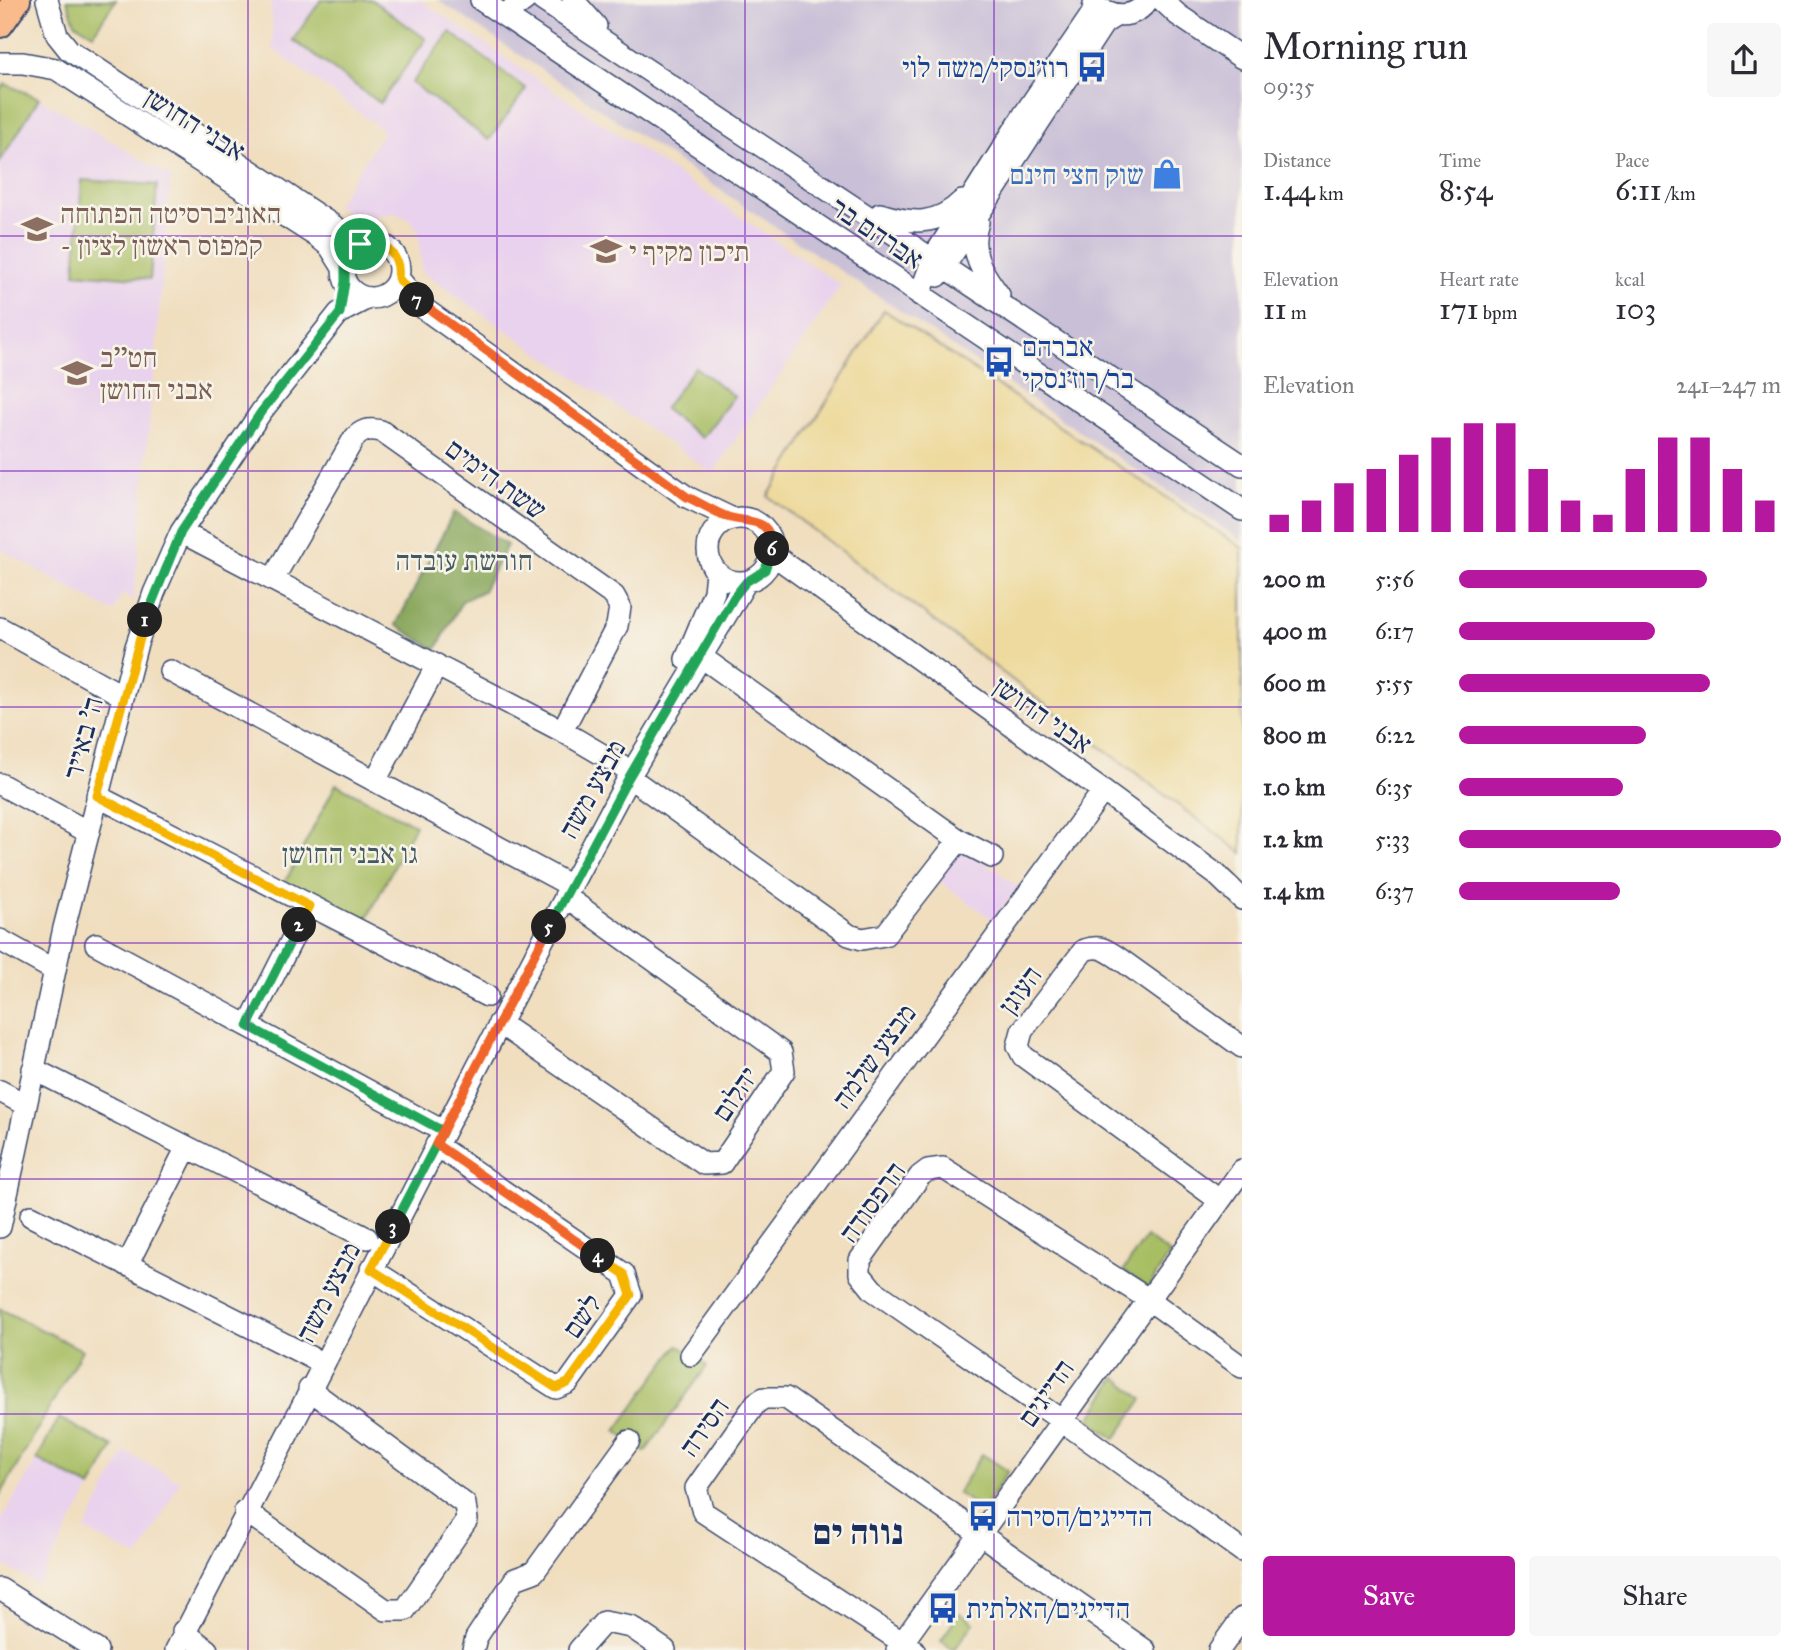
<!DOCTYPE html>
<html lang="en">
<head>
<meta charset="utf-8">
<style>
	:root { --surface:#fff; --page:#f7f7f7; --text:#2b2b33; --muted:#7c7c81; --accent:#b5179e }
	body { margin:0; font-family:"IM FELL Great Primer","Frank Ruhl Libre",serif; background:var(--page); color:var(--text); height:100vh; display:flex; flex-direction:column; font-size:26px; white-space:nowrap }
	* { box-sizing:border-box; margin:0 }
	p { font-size:23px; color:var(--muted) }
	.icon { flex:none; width:38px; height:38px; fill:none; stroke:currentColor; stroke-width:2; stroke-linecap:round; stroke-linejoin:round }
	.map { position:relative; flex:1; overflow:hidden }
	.details { display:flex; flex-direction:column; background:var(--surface); width:560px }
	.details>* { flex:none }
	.pin { position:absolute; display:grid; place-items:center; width:60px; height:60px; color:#fff; margin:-30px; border:4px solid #fff; border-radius:50%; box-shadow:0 2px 7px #0007 }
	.km { position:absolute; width:35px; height:35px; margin:-18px; border-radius:50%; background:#222; color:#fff; font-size:19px; line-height:35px; text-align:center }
	.round { display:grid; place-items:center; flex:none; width:74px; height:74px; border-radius:7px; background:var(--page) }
	.head { display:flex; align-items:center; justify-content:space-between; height:119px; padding:0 21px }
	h1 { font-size:38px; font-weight:600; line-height:52px }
	.metrics { display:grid; grid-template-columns:repeat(3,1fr); gap:10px; height:119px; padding:7px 21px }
	.metrics div { display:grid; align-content:center }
	.metrics b { font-size:30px; font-weight:600 }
	.metrics small { font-size:19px; font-weight:400 }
	.metrics p { font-size:19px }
	.chart { height:196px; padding:14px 21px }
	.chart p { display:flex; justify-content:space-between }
	.chart svg { width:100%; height:126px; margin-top:7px; stroke:var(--accent); stroke-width:6 }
	.cta { display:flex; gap:14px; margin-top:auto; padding:14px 21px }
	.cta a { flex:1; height:80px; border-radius:7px; background:var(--accent); color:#fff; font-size:28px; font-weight:600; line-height:80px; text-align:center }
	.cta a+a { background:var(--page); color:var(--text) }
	ul { padding:0 21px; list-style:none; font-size:23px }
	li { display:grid; grid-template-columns:112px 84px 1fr; align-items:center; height:52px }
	li i { height:18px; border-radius:9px; background:var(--accent) }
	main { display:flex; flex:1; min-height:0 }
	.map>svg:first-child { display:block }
</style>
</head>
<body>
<main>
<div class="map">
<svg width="1242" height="1650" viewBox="0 0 1242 1650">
	<rect width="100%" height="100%" fill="#f7f3e8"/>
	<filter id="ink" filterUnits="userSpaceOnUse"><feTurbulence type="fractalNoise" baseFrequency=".0143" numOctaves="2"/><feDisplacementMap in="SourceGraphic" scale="14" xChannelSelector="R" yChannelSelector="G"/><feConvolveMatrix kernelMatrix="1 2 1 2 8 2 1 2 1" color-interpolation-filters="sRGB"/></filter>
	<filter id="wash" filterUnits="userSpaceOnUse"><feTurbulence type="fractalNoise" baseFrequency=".00686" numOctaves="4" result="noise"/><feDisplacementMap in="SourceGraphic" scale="28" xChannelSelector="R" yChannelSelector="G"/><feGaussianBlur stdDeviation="1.57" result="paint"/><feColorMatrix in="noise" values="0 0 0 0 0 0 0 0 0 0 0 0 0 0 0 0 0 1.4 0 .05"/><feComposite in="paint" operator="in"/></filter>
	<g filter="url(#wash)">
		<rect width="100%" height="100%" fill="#f0debf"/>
		<path fill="#e9d2ed" d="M271,0H420L841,285L713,473L422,272L418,231L411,220L395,213L357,219L336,205L384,131L273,49Z
			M39,98L171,177L134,600L122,594L113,612L0,549V162Z
			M962,846L1018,887L993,920L938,880Z
			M125,1452L180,1481L139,1558L85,1530Z
			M37,1459L91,1488L38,1585L0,1563V1523Z"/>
		<path fill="#c9bfd7" d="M438,0H1242V541Z"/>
		<path fill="#a8be63" stroke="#627660" stroke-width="2" d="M67,0H116L93,34L75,23Z
			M321,0H372L426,39L380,103L293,40Z
			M450,32L526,89L489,140L412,83Z
			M5,84L39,98L0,162V90Z
			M82,180L157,185L150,279L75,273Z
			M695,367L734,396L702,438L664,409Z
			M336,784L415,825L365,923L285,882Z
			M1146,1237L1170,1254L1148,1288L1123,1271Z
			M0,1309L82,1350L0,1496Z
			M678,1345L707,1366L645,1452L616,1431Z
			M1116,1377L1143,1399L1115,1439L1089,1420Z
			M59,1418L113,1447L91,1488L37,1459Z
			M982,1454L1008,1471L983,1510L957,1493Z
			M959,1613L974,1623L954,1650L941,1641Z"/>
		<path fill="#86a559" stroke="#506a5c" stroke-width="2" d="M454,512L507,545L483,591L462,601L436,650L396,625Z"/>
		<path fill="#eeda9e" stroke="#84847e" stroke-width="2" d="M884,310L1242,548V853L768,496Z"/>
	</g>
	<g filter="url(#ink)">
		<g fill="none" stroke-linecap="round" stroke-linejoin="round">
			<g stroke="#3b496d" stroke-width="24">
				<path id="minor" d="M47,0L57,35L69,50L361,244
					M481,0L1242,510
					M542,0L1242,465
					M573,0L596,26
					M1162,0L1178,15L1242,58
					M1106,11C1122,18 1138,15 1148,0
					M504,15L525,0
					M0,63H23L56,69L319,238L330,247L343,268
					M880,214C912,224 937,226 962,201
					M978,222C968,252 982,272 999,295
					M343 270a28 28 0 1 1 56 0a28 28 0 1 1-56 0Z
					M938,276L1104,23L1117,15
					M398,278L423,308L687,497L731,518
					M920,295L933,258L1023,116L1092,14L1095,1
					M708 550a32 32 0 1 1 64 0a32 32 0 1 1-64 0Z
					M181,532L562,731L632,772
					M772,554L1103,791L1217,875L1242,899
					M273,579L353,440C361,430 368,428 381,431L614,596L620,607L617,626L562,731
					M0,628L123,696
					M700,656L959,840L992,857
					M686,659L714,592L716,572
					M170,671L571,886
					M629,777L849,935L862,939L885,935L959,840
					M375,781L437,665
					M0,784L88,832
					M97,796L487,996
					M0,940L54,970
					M96,944L443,1131
					M499,1023L704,1164L722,1163L784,1071L781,1052L565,896
					M248,1026L309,906
					M33,1069L367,1238
					M0,1091L24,1104
					M1219,1200L1023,1056L1018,1046L1022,1031L1084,950C1099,945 1105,949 1117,957L1242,1047
					M31,1216L322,1363
					M0,1227L64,928L136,647L154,593L181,532L261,412L339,313L368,298
					M127,1265L187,1147
					M371,1269L556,1388L568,1383L631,1295L624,1274L436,1145
					M691,1355L1103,791
					M1242,1367L1148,1299L943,1168L928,1170L920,1176L860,1260V1274L873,1290L1061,1420L1242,1551
					M245,1511L386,1610H405L467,1520L465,1504L309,1389
					M0,1589L97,1650
					M183,1631L207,1650
					M176,1650L571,886L629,777L746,582
					M473,1650L476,1638L515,1579L534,1572L629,1441
					M579,1650L604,1622L631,1627L665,1650
					M897,1650L1242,1170
					M914,1650L703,1512L696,1488L756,1403L764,1398H786L1145,1650
					M1219,1650L1242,1618"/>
			</g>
			<g stroke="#3b496d" stroke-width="30">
				<path id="major" d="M0,24L17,0"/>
			</g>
			<use href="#minor" stroke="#fff" stroke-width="21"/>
			<use href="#major" stroke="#fabb8c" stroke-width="26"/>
		</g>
	</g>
	<g fill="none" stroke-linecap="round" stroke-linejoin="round" filter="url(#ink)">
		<g stroke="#fff" stroke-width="14">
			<path id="split-1" d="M145,620L181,532L261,412L340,313L345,282V260L360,244"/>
		</g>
		<g stroke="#fff" stroke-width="14">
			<path id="split-2" d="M145,620L97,796L309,906L299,925"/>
		</g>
		<g stroke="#fff" stroke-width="14">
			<path id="split-3" d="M299,925L248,1026L443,1131L393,1227"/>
		</g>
		<g stroke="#fff" stroke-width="14">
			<path id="split-4" d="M393,1227L371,1269L556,1388L568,1383L631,1295L624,1274L598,1256"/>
		</g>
		<g stroke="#fff" stroke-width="14">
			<path id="split-5" d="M549,927L436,1144L598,1256"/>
		</g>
		<g stroke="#fff" stroke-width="14">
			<path id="split-6" d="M549,927L629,777L734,597L746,582L765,570L772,549"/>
		</g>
		<g stroke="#fff" stroke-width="14">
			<path id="split-7" d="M417,300L687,497C701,503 714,512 728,517C748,524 771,515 772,549"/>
		</g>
		<g stroke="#fff" stroke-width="14">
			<path id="split-8" d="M360,244C384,240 401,254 398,278L417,300"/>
		</g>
		<use href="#split-1" stroke="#22a559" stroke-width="9"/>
		<use href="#split-2" stroke="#f5b400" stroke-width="9"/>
		<use href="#split-3" stroke="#22a559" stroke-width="9"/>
		<use href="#split-4" stroke="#f5b400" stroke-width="9"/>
		<use href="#split-5" stroke="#f0652b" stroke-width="9"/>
		<use href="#split-6" stroke="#22a559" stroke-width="9"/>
		<use href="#split-7" stroke="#f0652b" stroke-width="9"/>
		<use href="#split-8" stroke="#f5b400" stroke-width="9"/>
	</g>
	<path fill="none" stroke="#7b2cbf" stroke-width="2" stroke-opacity="0.55" d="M248,0V1650M497,0V1650M745,0V1650M994,0V1650M0,236H1242M0,471H1242M0,707H1242M0,943H1242M0,1179H1242M0,1414H1242"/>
	<defs>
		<g id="bus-bare" transform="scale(2.415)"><path d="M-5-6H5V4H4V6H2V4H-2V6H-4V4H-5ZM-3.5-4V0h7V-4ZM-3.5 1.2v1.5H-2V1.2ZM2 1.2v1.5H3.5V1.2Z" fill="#1a4fb4" stroke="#f7f3e8" stroke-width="2.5" paint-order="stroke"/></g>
		<g id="shop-bare" transform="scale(2.415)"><path d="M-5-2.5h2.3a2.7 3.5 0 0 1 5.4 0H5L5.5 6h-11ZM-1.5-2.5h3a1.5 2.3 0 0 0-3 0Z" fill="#3f7fe0" stroke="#f7f3e8" stroke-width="2.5" paint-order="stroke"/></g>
		<g id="university-bare" transform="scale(2.415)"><path d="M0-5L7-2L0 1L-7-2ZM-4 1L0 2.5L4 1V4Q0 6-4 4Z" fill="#8d6e63" stroke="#f7f3e8" stroke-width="2.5" paint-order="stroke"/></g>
		<g id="school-bare" transform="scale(2.415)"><path d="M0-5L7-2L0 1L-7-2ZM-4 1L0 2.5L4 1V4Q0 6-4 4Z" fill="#8d6e63" stroke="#f7f3e8" stroke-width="2.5" paint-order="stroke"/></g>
	</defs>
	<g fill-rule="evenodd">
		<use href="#bus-bare" x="1092" y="67"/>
		<use href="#shop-bare" x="1167" y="174"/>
		<use href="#university-bare" x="37" y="229"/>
		<use href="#school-bare" x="606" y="251"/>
		<use href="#bus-bare" x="999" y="362"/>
		<use href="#school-bare" x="77" y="373"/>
		<use href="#bus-bare" x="983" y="1516"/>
		<use href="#bus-bare" x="943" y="1608"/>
	</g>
	<g text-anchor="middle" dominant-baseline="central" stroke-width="5" stroke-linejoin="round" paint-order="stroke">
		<g font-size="28" fill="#164399" stroke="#f7f3e8" text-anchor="start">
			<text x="1069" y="67" text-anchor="end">רוז׳נסקי/משה לוי</text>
			<text x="1022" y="346">אברהם<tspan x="1022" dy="32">בר/רוז׳נסקי</tspan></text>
			<text x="1006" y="1516">הדייגים/הסירה</text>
			<text x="966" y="1608">הדייגים/האלתית</text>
		</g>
		<g font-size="28" fill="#1b2f5e" stroke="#f7f3e8">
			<text transform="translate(195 124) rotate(32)">אבני החושן</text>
			<text transform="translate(877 233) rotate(34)">אברהם בר</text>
			<text transform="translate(496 479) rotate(36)">ששת הימים</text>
			<text transform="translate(1043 715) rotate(35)">אבני החושן</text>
			<text transform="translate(83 738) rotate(-75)">ה' באייר</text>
			<text transform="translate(592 789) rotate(-61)">מבצע משה</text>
			<text transform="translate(1020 990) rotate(-54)">העוגן</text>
			<text transform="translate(874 1056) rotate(-54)">מבצע שלמה</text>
			<text transform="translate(735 1094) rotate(-56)">יהלום</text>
			<text transform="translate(872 1202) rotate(-54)">הרפסודה</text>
			<text transform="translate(328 1292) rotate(-63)">מבצע משה</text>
			<text transform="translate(582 1316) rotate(-55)">לשם</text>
			<text transform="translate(1046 1393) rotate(-55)">הדייגים</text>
			<text transform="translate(704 1427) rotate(-55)">הסירה</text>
		</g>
		<g font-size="28" fill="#366cbe" stroke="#f7f3e8" text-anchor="end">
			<text x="1144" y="174">שוק חצי חינם</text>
		</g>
		<g font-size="28" fill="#785e54" stroke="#f7f3e8" text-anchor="start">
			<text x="60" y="213">האוניברסיטה הפתוחה<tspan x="60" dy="32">- קמפוס ראשון לציון</tspan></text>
			<text x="629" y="251">תיכון מקיף י</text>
			<text x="100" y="357">חט''ב<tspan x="100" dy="32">אבני החושן</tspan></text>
		</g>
		<g font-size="28" fill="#455a60" stroke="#f7f3e8">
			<text x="464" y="560">חורשת עובדה</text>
			<text x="350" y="853">גו אבני החושן</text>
		</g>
		<g font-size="35" font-weight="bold" fill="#1b2f5e" stroke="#f7f3e8">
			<text x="858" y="1532">נווה ים</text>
		</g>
	</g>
</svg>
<div class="pin" style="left:360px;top:244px;background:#1e9e55"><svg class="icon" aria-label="arrive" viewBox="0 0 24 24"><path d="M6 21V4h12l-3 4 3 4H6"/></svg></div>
<b class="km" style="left:145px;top:620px">1</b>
<b class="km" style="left:299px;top:925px">2</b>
<b class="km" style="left:393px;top:1227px">3</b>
<b class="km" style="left:598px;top:1256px">4</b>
<b class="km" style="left:549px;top:927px">5</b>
<b class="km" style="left:772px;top:549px">6</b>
<b class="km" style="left:417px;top:300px">7</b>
</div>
<section class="details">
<div class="head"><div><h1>Morning run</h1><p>09:35</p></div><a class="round"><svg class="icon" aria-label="share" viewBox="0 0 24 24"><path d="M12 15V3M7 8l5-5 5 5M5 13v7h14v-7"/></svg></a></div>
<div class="metrics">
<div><p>Distance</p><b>1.44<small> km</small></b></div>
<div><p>Time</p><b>8:54</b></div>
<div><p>Pace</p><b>6:11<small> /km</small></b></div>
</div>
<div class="metrics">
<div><p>Elevation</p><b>11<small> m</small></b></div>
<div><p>Heart rate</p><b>171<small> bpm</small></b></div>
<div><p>kcal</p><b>103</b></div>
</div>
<div class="chart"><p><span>Elevation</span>241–247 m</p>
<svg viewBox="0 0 160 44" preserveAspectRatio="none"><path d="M5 44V38M15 44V33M25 44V27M35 44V22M45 44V17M55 44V11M65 44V6M75 44V6M85 44V22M95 44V33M105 44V38M115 44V22M125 44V11M135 44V11M145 44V22M155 44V33"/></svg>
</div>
<ul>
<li><b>200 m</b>5:56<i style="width:77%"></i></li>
<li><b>400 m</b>6:17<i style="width:61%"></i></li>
<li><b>600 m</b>5:55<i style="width:78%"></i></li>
<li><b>800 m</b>6:22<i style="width:58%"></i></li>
<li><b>1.0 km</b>6:35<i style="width:51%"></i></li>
<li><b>1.2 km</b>5:33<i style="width:100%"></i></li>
<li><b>1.4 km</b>6:37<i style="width:50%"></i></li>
</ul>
<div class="cta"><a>Save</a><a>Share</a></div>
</section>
</main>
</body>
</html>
